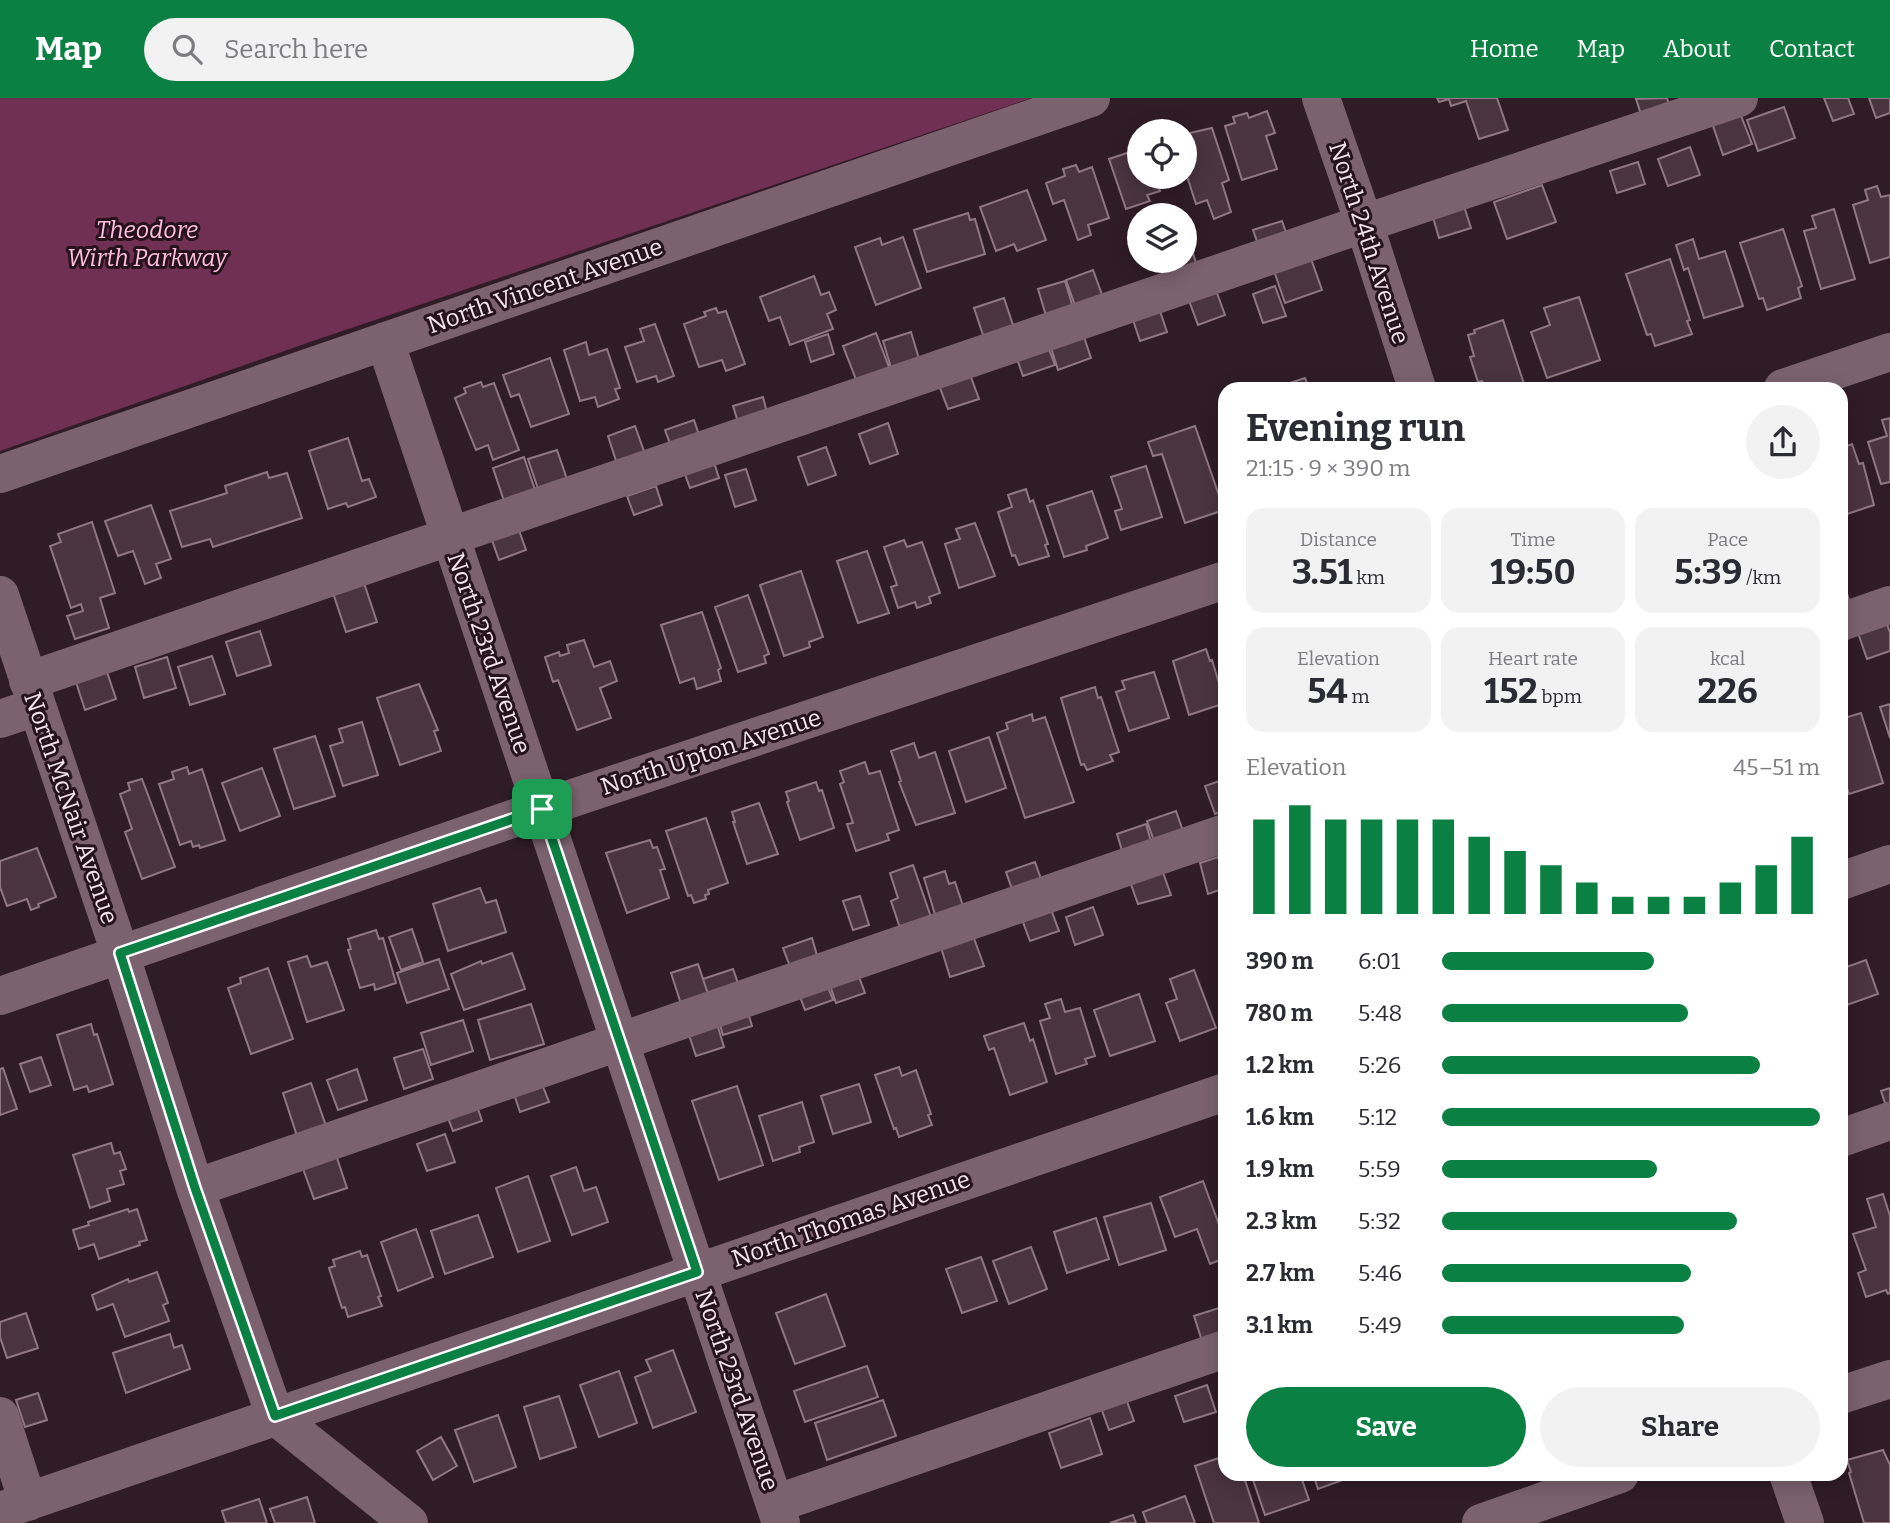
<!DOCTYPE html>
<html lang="en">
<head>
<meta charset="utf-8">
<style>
	:root { --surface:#fff; --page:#f2f2f3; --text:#2b2b33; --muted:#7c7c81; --accent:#0b8043 }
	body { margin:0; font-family:Bitter,serif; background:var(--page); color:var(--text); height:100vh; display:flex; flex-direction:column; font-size:26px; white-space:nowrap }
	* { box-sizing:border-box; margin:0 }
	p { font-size:23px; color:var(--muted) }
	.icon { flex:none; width:38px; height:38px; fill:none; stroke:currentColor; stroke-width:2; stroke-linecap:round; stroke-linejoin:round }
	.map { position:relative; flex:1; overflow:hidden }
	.side { position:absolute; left:1218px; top:284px; width:630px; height:1099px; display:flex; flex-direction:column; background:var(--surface); border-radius:21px; box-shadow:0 4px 18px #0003 }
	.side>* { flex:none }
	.buttons { position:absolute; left:1127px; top:21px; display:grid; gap:14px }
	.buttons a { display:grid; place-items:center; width:70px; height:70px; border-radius:50%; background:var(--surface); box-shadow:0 4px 18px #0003; font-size:35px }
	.pin { position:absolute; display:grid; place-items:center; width:60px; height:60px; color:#fff; margin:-30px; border-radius:14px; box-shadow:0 4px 10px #0006 }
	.round { display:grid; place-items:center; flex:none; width:74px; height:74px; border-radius:37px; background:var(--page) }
	.headline { display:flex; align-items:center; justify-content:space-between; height:119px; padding:0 28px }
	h1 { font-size:38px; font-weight:700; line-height:52px }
	.figures { display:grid; grid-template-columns:repeat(3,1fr); gap:10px; height:119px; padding:7px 28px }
	.figures div { display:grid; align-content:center; border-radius:18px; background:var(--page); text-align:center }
	.figures b { font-size:35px; font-weight:700 }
	.figures small { font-size:19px; font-weight:400 }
	.figures p { font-size:19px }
	.chart { height:196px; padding:14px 28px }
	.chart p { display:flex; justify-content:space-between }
	.chart svg { width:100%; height:126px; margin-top:7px; stroke:var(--accent); stroke-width:6 }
	.action { display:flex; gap:14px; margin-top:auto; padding:14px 28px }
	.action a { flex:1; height:80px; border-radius:42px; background:var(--accent); color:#fff; font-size:28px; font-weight:700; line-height:80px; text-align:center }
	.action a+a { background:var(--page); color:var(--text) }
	ul { padding:0 28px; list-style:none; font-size:23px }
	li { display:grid; grid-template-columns:112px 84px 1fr; align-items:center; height:52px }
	li i { height:18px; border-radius:9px; background:var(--accent) }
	header { display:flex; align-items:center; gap:42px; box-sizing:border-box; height:98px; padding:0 35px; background:var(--accent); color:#fff }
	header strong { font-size:33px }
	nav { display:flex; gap:38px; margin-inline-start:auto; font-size:24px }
	.search { width:490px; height:63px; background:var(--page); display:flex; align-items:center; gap:18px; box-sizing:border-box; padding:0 24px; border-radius:38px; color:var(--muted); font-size:26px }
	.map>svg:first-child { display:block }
</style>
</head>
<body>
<header>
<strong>Map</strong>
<div class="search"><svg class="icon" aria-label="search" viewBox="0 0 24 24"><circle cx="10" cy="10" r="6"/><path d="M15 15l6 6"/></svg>Search here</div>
<nav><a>Home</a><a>Map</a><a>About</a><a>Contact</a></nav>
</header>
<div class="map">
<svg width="1890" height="1425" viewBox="0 0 1890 1425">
	<rect width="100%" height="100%" fill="#301c26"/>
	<path fill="#6f3054" d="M0,0H1031L307,245L0,353Z"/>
	<path fill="#4a343f" stroke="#907783" stroke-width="2" d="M1437,0H1497L1508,32L1479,41L1466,3L1451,8L1449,1L1439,4Z
		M1667,0L1670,10L1642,19L1636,1Z
		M1824,0H1848L1854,16L1833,23Z
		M1869,0H1890V15L1876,20Z
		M1784,9L1795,40L1758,53L1747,22Z
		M1267,13L1275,35L1266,38L1277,71L1242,82L1225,28L1235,25L1233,19L1247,15L1249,20Z
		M1740,15L1752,46L1723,57L1712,25Z
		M1212,30L1229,82L1222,85L1231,114L1214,121L1207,102L1196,106L1185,72V36Z
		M1690,49L1700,77L1668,88L1658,61Z
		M1139,51V79H1164L1166,84L1158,87L1160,93L1147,97L1150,103L1126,111L1109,61Z
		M1638,64L1645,86L1617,95L1610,73Z
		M1076,67L1079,74L1092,69L1109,120L1088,127L1091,137L1078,142L1064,102L1053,106L1046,85L1065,78L1063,71Z
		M1542,87L1556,124L1507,141L1494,104Z
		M1877,88L1881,99L1890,97V159L1870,165L1853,107L1868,102L1865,92Z
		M1027,92L1046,142L1017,153L1014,146L996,153L980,109Z
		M1463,105L1471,130L1439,140L1432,116Z
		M1834,111L1855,181L1821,191L1804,133L1816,130L1812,118Z
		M968,115L970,122L975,121L985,156L927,174L914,132Z
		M1282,123L1288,140L1259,149L1253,132Z
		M1783,131L1802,188L1798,190L1801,200L1767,212L1763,200L1759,201L1740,145Z
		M903,139L921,190L876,207L855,149L880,140L882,147Z
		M1188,140L1198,171L1167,181L1161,163H1185V141Z
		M1693,141L1699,161L1725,153L1743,208L1704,220L1688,170L1684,172L1676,147Z
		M1310,158L1322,192L1285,205L1273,170Z
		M1670,161L1690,222L1687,223L1692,236L1655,248L1651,236L1647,237L1626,176Z
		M1093,172L1104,202L1077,213L1066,182Z
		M814,178L821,197L829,194L836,212L827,216L833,231L790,247L780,219L769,223L760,199Z
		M1065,183L1074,213L1047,221L1038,191Z
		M1214,187L1225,217L1198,227L1187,197Z
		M1275,188L1286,218L1263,225L1253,196Z
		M1579,199L1600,262L1547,280L1531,234L1550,227L1544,210Z
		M1004,200L1015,233L985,243L974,210Z
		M1158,207L1167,234L1140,243L1131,216Z
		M716,210L718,215L726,213L745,266L726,273L722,262L699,269L684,226L706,218L704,214Z
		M1503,222L1524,286L1522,287L1523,290H1485L1482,283L1478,284L1470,259L1474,258L1468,237L1475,235L1474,232Z
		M655,226L674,278L658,284L656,278L637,284L625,249L644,243L640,231Z
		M1082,233L1091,260L1058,272L1049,243Z
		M911,234L920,264L892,273L883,243Z
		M876,235L890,272L857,284L843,248Z
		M828,236L834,256L811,264L805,244Z
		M586,244L589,257L607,251L620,290L615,291L619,301L598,309L595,299L580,303L564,252Z
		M1046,244L1055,267L1023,278L1015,255Z
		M550,260L569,316L531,329L519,296L511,299L503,277Z
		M968,271L979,301L948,311L937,282Z
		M1305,280L1309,290H1285L1284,287Z
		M481,284L483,289L494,285L519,352L493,362L488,347L476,352L455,300L466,295L464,290Z
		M763,299L768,318L739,327L733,308Z
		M1890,320V384L1881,386L1868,344L1887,338L1882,322Z
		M694,322L700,340L672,351L665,332Z
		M888,325L898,356L870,366L859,336Z
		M635,328L646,359L618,369L608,338Z
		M1195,328L1224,412L1185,425L1162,356L1153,358L1148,344Z
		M1841,338H1843L1847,348L1852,346L1859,366L1863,365L1874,407L1841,418Z
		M348,340L362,383L369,381L376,399L348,409L346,405L328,411L309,353Z
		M826,349L836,377L808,387L798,359Z
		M557,352L568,384L539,394L528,361Z
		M712,358L719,380L690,390L682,368Z
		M524,359L536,395L505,406L493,370Z
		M1146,368L1162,419L1121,432L1115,413L1122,411L1111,379Z
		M746,371L756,402L735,409L725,377Z
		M267,374L269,380L287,375L302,420L213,449L210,441L182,449L170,413L227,395L225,388Z
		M656,388L662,407L634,417L627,398Z
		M1026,391L1030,404L1033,402L1048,446L1045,447L1049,458L1019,467L1015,457L1012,458L998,414L1012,409L1008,397Z
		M1092,393L1108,440L1086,448L1087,452L1064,459L1047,408Z
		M151,407L171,461L156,466L161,480L145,486L133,453L118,458L105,423Z
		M92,424L115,495L100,500L109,530L75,541L67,518L83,513L81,506L71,510L50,448L61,444L58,436Z
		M516,424L526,452L499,462L489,434Z
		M975,425L995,478L959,490L945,446L960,441L956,431Z
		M904,442L907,449L922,444L940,495L929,499L931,505L917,510L915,504L898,510L891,489L897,487L884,449Z
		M867,453L889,515L858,525L837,463Z
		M801,473L823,539L809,544L810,549L784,558L760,487Z
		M361,476L377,524L346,534L330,486Z
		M1841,477L1851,508L1841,512Z
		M748,497L769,556L764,558L766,565L738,574L715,509Z
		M702,514L721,570L718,572L721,583L697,591L694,580L680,585L661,527Z
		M1886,523L1890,535V553L1867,561L1857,532Z
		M260,533L271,567L237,578L226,544Z
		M584,542L594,569L610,563L617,583L600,590L611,620L577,632L558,582L553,584L545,559L559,554L560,558L569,555L567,547Z
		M1206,551L1210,563L1212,562L1225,605L1189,617L1173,563Z
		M212,558L225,596L190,607L178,569Z
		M167,559L176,590L144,600L135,569Z
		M104,565L116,601L85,612L73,575Z
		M1154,574L1169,620L1129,633L1116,594L1125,591L1122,583Z
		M419,586L438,632L434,633L441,653L400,667L377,600Z
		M1095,589L1098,600L1101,599L1119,654L1110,657L1113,663L1087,672L1084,666L1081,667L1061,600Z
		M1890,606V640L1880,609Z
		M1861,615L1883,685L1849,696L1841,672V621Z
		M1032,616L1033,623L1045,619L1074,704L1025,720L997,635L1008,631L1006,625Z
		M362,624L378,677L343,688L330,648L343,644L339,631Z
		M315,638L335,698L294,711L274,651Z
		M989,639L1006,690L966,704L949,653Z
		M914,645L919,660L935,654L955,715L916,727L899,684L901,683L891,653Z
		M865,664L869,676L880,673L899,732L887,736L889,742L856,753L847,726L853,725L840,686L844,684L840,673Z
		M187,669L189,676L202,671L225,742L200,750L199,747L193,749L191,743L180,747L159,686L174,681L172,674Z
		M262,670L280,718L240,733L222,685Z
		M142,681L175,769L142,781L125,734L132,731L120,696L130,692L128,685Z
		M1225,681V712L1215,716L1205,688Z
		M816,684L819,693L822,692L834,730L800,742L787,704L789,703L786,694Z
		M759,705L778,756L747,766L733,724H735L732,714Z
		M1176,713L1184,736L1155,746L1147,723Z
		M706,720L728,785L708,792L709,796L705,797L706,801L694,805L691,797L688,798L666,733Z
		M1146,726L1152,747L1123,756L1117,736Z
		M650,742L653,750L657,749L665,771L660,772L669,800L627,815L606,755Z
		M37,750L56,799L38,806L39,809L31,812L27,801L7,808L0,789V763Z
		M1218,759L1225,776V790L1208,796L1200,765Z
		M1035,764L1042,784L1013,794L1006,774Z
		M1160,766L1171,797L1138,806L1128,778Z
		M913,767L932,822L901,833L891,803L898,800L890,775Z
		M945,773L949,786L955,784L964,811L936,820L924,780Z
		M480,790L486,805L496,802L506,834L448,853L433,806Z
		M860,798L869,827L853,832L843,803Z
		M1049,806L1059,833L1030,843L1020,816Z
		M1093,809L1103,837L1075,847L1066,819Z
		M412,831L423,864L401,872L389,839Z
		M376,832L379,841L383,840L396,885L375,892L374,886L360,890L348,852L351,851L348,841Z
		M971,832L984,868L950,879L939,843Z
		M812,840L818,861L791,871L783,850Z
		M512,855L525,891L464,912L451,876L481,863L482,866Z
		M307,858L311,869L327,864L344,912L307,924L288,864Z
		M439,861L449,891L407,905L397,875Z
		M1866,862L1878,896L1841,909V871Z
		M698,866L709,899L682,909L671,875Z
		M268,870L293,941L251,956L228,890L241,885L240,880Z
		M733,871L739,888L709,899L703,881Z
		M856,871L865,895L836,905L828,881Z
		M1194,872L1216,930L1180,943L1166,905L1177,901L1170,881Z
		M825,882L833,902L805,912L797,891Z
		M1139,896L1155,943L1110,958L1094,912Z
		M1061,901L1065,914L1080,910L1095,958L1085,961L1087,966L1056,976L1040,923L1050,920L1045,906Z
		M531,906L544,946L490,962L478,922Z
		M746,908L752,928L723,937L717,917Z
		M715,919L724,949L696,958L686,928Z
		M463,922L473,953L431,967L421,935Z
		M1024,925L1030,943L1033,941L1047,984L1010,997L994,950L989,952L984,938Z
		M91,926L94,937L97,936L113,986L89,994L87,988L74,992L57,937Z
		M423,951L433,981L404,991L394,960Z
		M41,959L51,987L30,994L20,966Z
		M899,969L902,978L916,972L931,1016L928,1017L932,1027L899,1039L896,1030L894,1031L875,977Z
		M3,970L17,1011L0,1017V971Z
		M357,971L367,1002L338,1012L327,982Z
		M311,985L326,1028L297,1038L283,995Z
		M542,986L549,1004L520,1014L514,996Z
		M859,986L871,1024L833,1036L821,998Z
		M737,988L763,1067L719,1082L692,1003Z
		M1890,990V1010L1887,1011L1881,993Z
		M475,1002L482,1023L453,1033L445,1012Z
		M802,1004L814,1044L799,1049L800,1054L773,1063L759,1018Z
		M445,1036L455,1064L427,1073L417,1046Z
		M111,1045L114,1056L120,1054L126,1071L120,1073L124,1086L107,1091L110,1103L90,1110L73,1057Z
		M336,1057L347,1090L314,1101L302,1068Z
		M576,1069L584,1093L596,1089L608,1124L572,1137L551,1078Z
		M528,1078L550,1143L518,1154L496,1090Z
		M1203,1083L1225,1143V1160L1210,1166L1197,1131L1175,1139L1160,1099Z
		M1883,1096L1890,1118V1195L1888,1196L1886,1192L1866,1199L1858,1175L1866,1172L1853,1136L1876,1129L1867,1101Z
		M1151,1105L1166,1152L1119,1167L1104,1119Z
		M128,1111L129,1114L137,1111L147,1142L139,1144L140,1147L99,1161L94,1146L79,1151L73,1132L89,1127L88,1124Z
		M478,1117L493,1159L445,1176L431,1133Z
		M1096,1120L1109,1161L1067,1175L1054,1134Z
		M416,1131L433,1179L398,1193L381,1144Z
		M1031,1149L1047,1191L1009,1206L993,1163Z
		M360,1153L362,1159L367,1157L381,1198L378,1199L382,1208L348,1219L345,1209L342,1210L329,1170L335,1168L333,1162Z
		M981,1159L997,1203L962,1215L946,1171Z
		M157,1174L168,1205L163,1207L169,1223L125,1239L113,1206L97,1212L92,1197L128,1181L129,1184Z
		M826,1196L845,1248L795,1266L776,1215Z
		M1225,1208V1239L1203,1246L1194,1218Z
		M26,1215L38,1250L7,1260L0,1239V1224Z
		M170,1236L174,1250L182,1247L190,1271L126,1295L113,1255Z
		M673,1252L696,1314L653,1330L635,1279L651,1273L646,1262Z
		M867,1268L878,1299L805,1324L794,1293Z
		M619,1273L637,1325L599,1339L580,1287Z
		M1207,1287L1216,1314L1184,1324L1175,1298Z
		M38,1295L47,1322L25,1329L16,1302Z
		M559,1298L576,1349L540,1361L524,1309Z
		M1125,1298L1134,1323L1109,1332L1100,1307Z
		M883,1302L896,1338L827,1362L815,1325Z
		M498,1317L516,1369L474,1384L455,1332Z
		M1090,1320L1102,1356L1061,1370L1049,1335Z
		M441,1339L457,1368L433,1382L417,1353Z
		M1883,1352L1890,1367V1425H1864L1849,1375L1851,1374L1847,1362Z
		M1225,1358V1376H1243L1259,1425H1214L1195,1368Z
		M1251,1376H1300L1309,1402L1265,1417Z
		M1313,1376H1359L1318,1391Z
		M1185,1398L1195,1425H1147L1143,1414Z
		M307,1399L315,1425H275L270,1411Z
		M259,1401L267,1425H226L222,1413Z
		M1133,1417L1136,1425H1110Z"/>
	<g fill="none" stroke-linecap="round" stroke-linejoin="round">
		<path stroke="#7b626e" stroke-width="38" d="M1321,0L1364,125L1417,290
			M385,243L781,1425
			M1783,290L1890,254
			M0,376L1091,0
			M0,497L120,855L195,1090L275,1318L409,1425
			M1841,524L1890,507
			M28,583L1395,115L1739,0
			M0,621L36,609
			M1841,783L1890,766
			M0,898L567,702L1225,482
			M1841,1040L1890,1023
			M195,1090L1225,735
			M1841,1297L1890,1281
			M0,1318L28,1404
			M1788,1376L1805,1425
			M775,1406L1225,1251
			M0,1413L1225,994
			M1481,1425L1620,1376"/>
	</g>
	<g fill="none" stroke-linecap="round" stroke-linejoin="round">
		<g stroke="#fff" stroke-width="14">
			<path id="route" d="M542,711L697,1174L275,1318L195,1090L120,855Z"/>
		</g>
		<use href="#route" stroke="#0b8043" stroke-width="9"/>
	</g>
	<g text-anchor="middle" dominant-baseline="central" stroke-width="6" stroke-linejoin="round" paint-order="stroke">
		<g font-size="24" font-style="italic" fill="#ffbedf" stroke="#26121d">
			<text x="147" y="132">Theodore<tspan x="147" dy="28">Wirth Parkway</tspan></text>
		</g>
		<g font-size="24" fill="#f3e4eb" stroke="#26121d">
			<text transform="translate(1369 145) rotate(72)">North 24th Avenue</text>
			<text transform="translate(545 188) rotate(-19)">North Vincent Avenue</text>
			<text transform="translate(489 555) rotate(71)">North 23rd Avenue</text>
			<text transform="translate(711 654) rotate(-18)">North Upton Avenue</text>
			<text transform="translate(71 710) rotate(71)">North McNair Avenue</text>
			<text transform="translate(851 1121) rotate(-19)">North Thomas Avenue</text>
			<text transform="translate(737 1292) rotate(71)">North 23rd Avenue</text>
		</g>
	</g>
</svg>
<div class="buttons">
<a><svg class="icon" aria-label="locate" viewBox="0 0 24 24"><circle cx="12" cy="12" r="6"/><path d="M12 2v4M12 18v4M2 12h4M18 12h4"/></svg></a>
<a><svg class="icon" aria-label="layers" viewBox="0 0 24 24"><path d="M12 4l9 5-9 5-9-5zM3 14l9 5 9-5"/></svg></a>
</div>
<div class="pin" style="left:542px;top:711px;background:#1e9e55"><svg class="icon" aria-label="arrive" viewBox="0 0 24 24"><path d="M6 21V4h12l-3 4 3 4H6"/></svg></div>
<section class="side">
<div class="headline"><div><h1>Evening run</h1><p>21:15 · 9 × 390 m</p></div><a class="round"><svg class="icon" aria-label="share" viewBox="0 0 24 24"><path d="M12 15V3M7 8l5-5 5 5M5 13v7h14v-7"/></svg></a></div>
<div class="figures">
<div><p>Distance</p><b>3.51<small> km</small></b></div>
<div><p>Time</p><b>19:50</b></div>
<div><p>Pace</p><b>5:39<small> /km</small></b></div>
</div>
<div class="figures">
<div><p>Elevation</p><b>54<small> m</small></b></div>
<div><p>Heart rate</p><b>152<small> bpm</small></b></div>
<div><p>kcal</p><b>226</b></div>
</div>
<div class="chart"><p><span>Elevation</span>45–51 m</p>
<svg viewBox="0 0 160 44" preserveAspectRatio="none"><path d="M5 44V11M15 44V6M25 44V11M35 44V11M45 44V11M55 44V11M65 44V17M75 44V22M85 44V27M95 44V33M105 44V38M115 44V38M125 44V38M135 44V33M145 44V27M155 44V17"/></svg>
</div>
<ul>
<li><b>390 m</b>6:01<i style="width:56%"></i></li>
<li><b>780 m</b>5:48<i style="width:65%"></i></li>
<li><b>1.2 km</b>5:26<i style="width:84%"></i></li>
<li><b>1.6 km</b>5:12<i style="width:100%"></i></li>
<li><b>1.9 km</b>5:59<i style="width:57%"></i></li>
<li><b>2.3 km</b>5:32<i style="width:78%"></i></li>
<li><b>2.7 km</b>5:46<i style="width:66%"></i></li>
<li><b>3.1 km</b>5:49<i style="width:64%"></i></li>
</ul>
<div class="action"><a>Save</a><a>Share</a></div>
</section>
</div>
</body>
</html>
